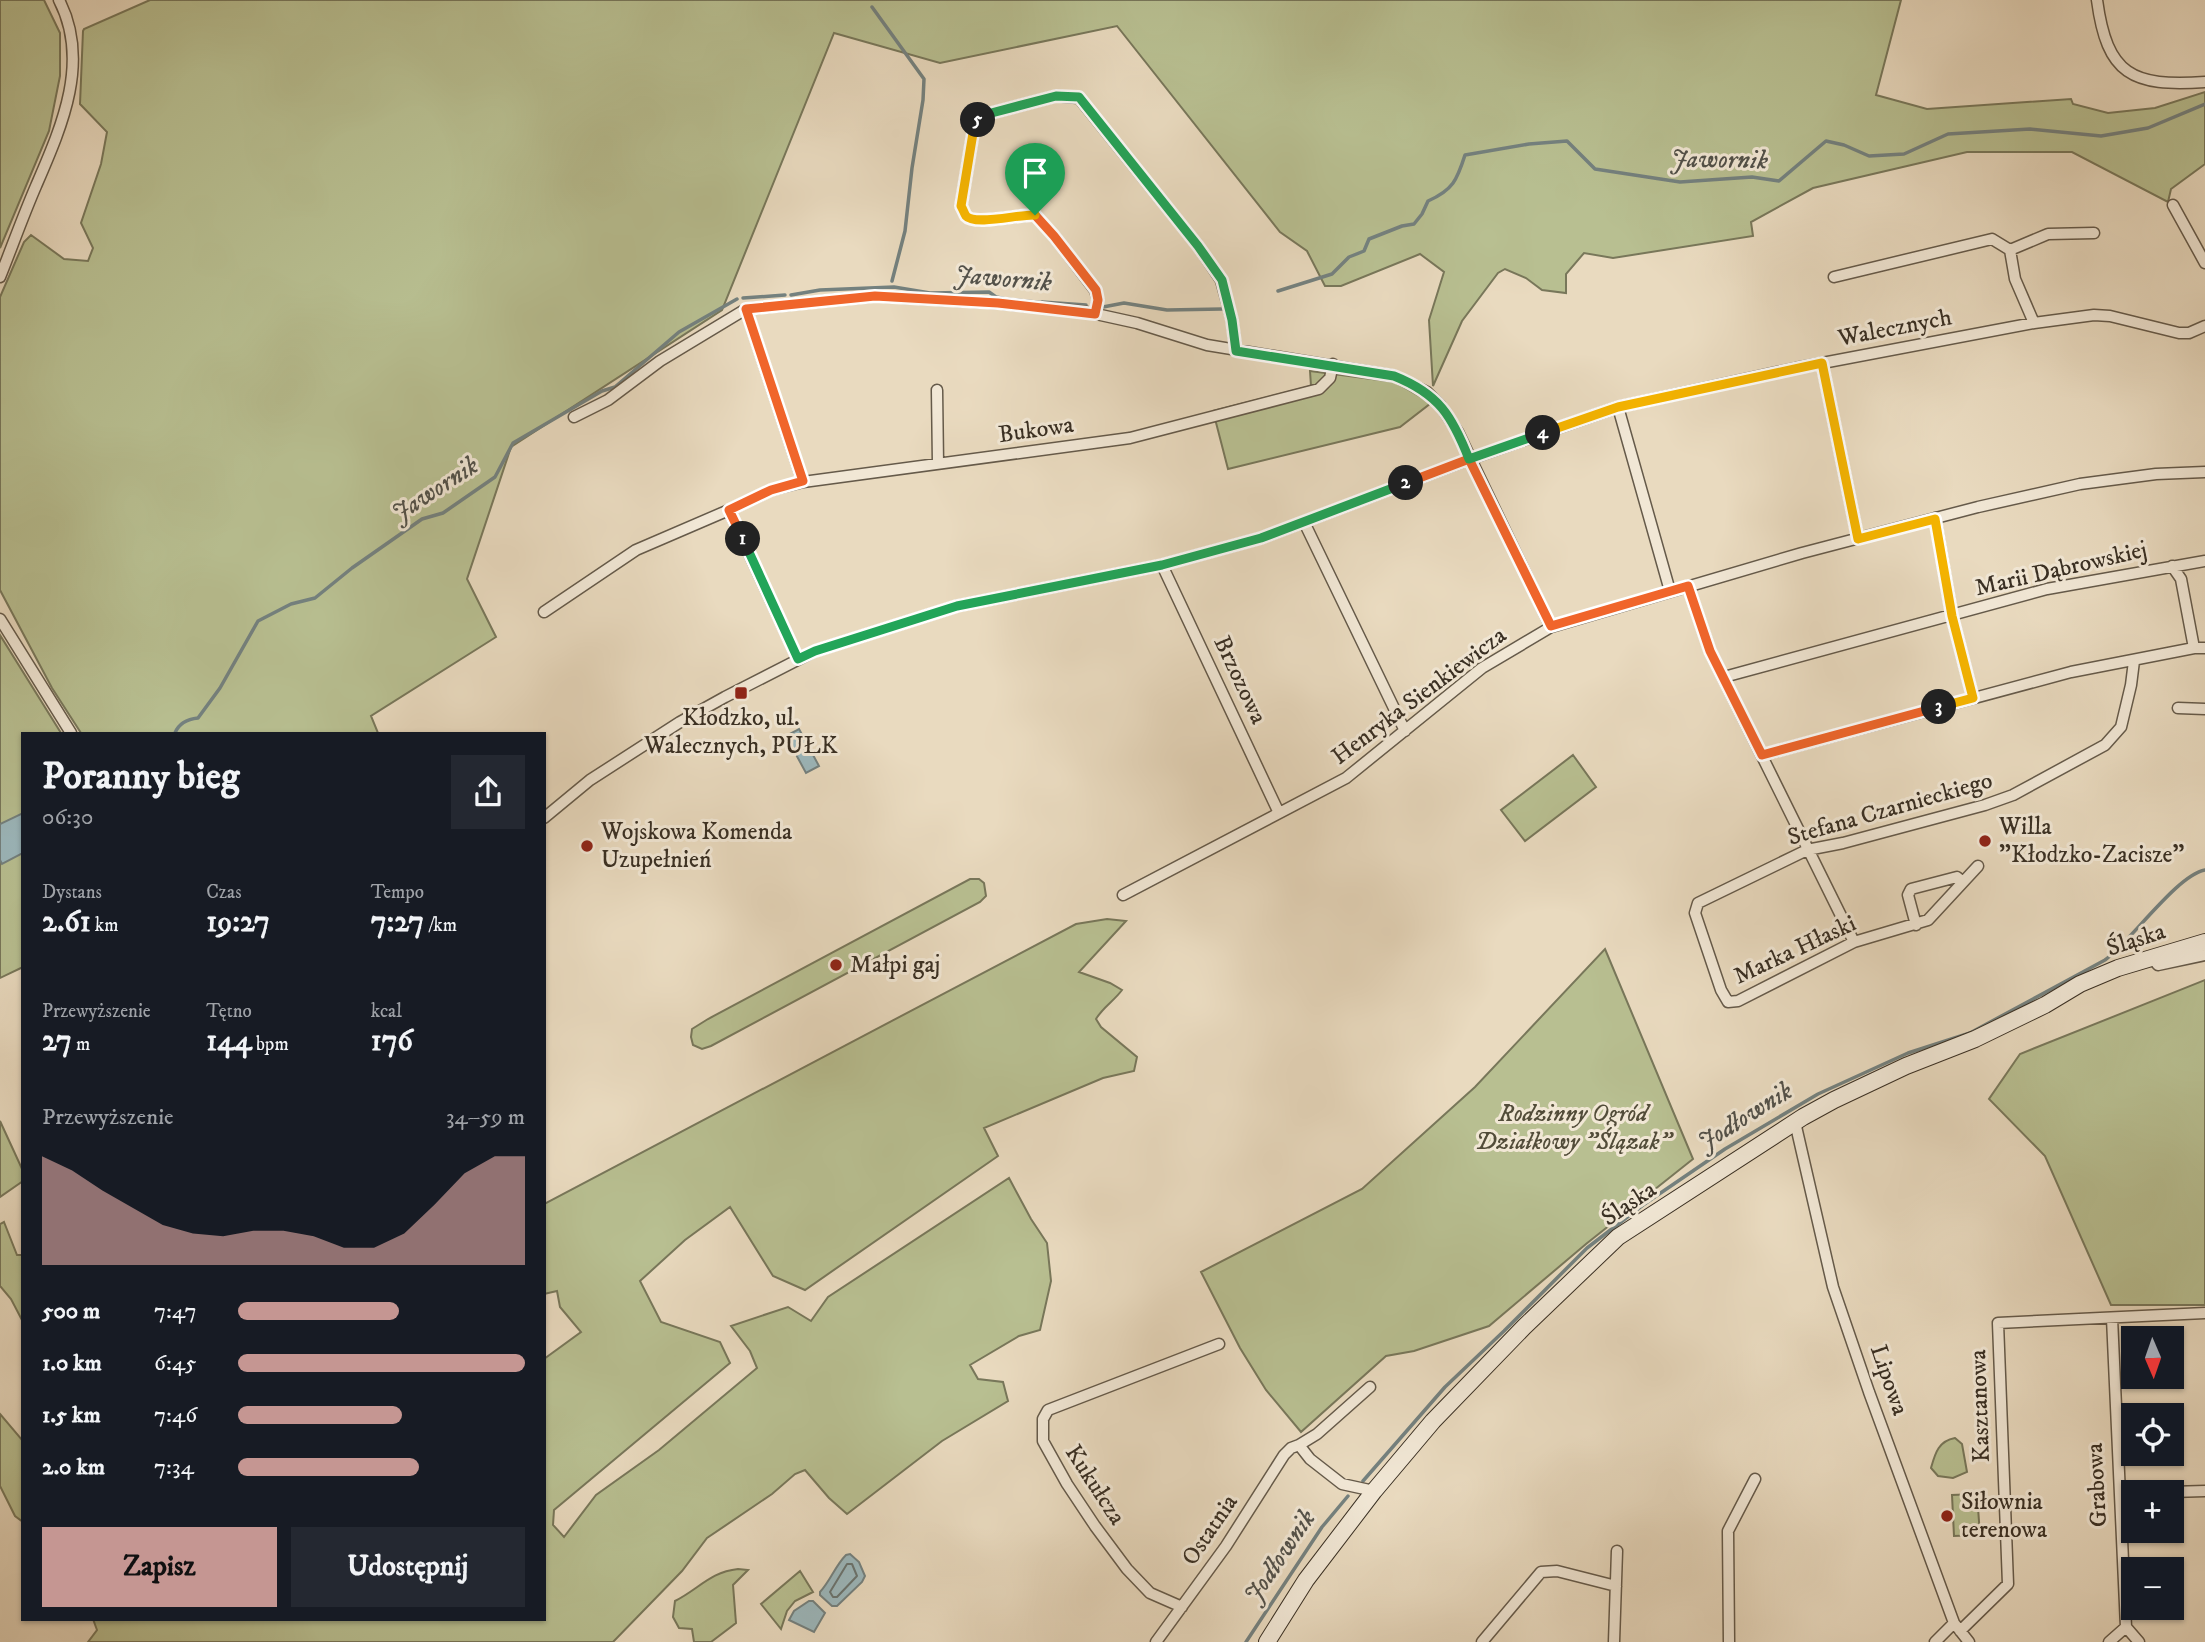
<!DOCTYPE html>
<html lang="pl">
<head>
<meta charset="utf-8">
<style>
	:root { --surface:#171b24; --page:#242831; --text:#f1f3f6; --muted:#9ea1a6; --accent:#c59692 }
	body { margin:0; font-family:"IM FELL DW Pica",serif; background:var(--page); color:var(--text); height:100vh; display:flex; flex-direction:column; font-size:26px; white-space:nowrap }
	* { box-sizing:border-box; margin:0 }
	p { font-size:23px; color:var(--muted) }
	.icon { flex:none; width:38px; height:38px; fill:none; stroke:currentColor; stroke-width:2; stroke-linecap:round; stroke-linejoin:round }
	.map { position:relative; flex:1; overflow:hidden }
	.details { position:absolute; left:21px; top:732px; width:525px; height:889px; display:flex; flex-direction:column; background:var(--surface); border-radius:0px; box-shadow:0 2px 5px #0004 }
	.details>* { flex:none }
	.needle { width:46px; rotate:178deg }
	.fabs { position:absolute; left:2121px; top:1326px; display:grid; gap:14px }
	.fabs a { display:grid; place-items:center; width:63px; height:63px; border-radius:0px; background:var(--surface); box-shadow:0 2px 5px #0004; font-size:35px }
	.pin { position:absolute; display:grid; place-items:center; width:60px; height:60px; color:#fff; margin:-72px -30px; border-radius:50% 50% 50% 0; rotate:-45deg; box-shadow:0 0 7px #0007 }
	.pin .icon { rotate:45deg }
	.km { position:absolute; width:35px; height:35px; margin:-18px; border-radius:50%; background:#222; color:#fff; font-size:19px; line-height:35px; text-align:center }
	.round { display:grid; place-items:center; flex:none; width:74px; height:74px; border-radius:0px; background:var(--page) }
	.summary { display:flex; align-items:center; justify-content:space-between; height:119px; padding:0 21px }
	h1 { font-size:38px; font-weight:700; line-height:52px }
	.figures { display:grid; grid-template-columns:repeat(3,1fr); gap:10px; height:119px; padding:7px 21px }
	.figures div { display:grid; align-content:center }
	.figures b { font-size:30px; font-weight:700 }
	.figures small { font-size:19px; font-weight:400 }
	.figures p { font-size:19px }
	.chart { height:196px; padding:14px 21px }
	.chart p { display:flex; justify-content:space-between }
	.chart svg { width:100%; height:126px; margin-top:7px; fill:var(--accent); opacity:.7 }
	.button { display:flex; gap:14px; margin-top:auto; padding:14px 21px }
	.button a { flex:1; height:80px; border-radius:0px; background:var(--accent); color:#111; font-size:28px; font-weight:700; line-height:80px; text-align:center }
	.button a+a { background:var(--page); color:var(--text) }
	ul { padding:0 21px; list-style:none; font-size:23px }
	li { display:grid; grid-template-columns:112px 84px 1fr; align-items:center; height:52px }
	li i { height:18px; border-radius:9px; background:var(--accent) }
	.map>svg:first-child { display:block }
</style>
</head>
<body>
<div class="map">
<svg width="2205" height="1642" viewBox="0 0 2205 1642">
	<rect width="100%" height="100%" fill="#e9dabf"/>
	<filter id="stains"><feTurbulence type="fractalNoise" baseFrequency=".00286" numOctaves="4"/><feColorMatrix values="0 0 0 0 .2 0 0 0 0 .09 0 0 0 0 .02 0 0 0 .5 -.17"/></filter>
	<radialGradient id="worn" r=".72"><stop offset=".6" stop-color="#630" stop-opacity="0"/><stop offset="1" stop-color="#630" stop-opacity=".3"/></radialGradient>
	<path fill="#b8bf91" stroke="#78775a" stroke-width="2" d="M0,0H44L60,33V76L49,131L0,248Z
		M150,0H1901L1876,95L1927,109L2071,99L2073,104L2108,113L2155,108L2205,92V164L2171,189L2168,202L2072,152H1967L1813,188L1751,222L1753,236L1613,258L1584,253L1566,274V293L1542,290L1526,278L1505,269L1498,273L1462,321L1433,386L1429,320L1444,272L1420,254L1341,286H1325L1307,251L1280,232L1117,26L940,63L834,33L722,310L511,447L467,579L496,637L371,716L378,733H81L52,688L0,590V297L24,242L31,235L64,259L88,261L93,248L81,223L101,164L107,132L80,104L83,31L84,29Z
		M1310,371L1395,382L1431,403L1400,427L1228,469L1213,411L1311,386Z
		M0,635L61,733H23V967L0,978Z
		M1573,755L1596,787L1525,841L1501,810Z
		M970,879H979L984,883L986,896L980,902L711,1046L702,1049L693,1045L691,1037L692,1029L708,1019Z
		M1107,919L1126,921L1079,972L1110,983L1122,990C1114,1001 1103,1007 1096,1019L1101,1027L1137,1057L1134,1071L1103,1078L984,1128L998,1156L805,1290L773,1276L730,1207L685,1240L640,1281L661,1322L720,1342L730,1363L554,1510L553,1525L564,1537L596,1495L659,1450L757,1368L750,1351L731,1326L788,1307L811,1321L828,1297L1009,1178L1031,1219L1047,1243L1051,1281L1040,1330L1019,1336L970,1365L978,1379L1003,1382L1008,1401L942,1441L847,1514L829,1498L805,1470L795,1474L772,1494L707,1538L682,1571L613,1642H88L97,1630L93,1619H544V1359L581,1332L560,1307L557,1291L544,1294V1204L1076,924Z
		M1605,949L1693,1159L1586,1244L1489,1326L1414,1351L1386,1356L1301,1432L1266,1390L1240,1348L1201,1272L1362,1189L1475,1087Z
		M2205,980V1305H2111L2045,1156L1989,1099L2020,1054Z
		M0,1121L23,1171V1181L0,1197Z
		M4,1222L17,1255H23V1322L11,1299L0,1286V1224Z
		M0,1414L23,1441V1522L15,1516L0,1486Z
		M1955,1438L1962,1444L1967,1472L1953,1478L1938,1476L1931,1468C1935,1454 1938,1441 1955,1438Z
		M1977,1494L1980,1535L1954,1536L1952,1495Z
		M738,1569L748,1570L733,1585L736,1623L711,1642H694L692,1629L679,1628L673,1617L675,1601C699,1589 710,1572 738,1569Z
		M800,1571L813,1592L795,1601L787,1611L781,1629L761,1604Z"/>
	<path fill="#9cb8bd" stroke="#74817f" stroke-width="2" d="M799,729L819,766L806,773L786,736Z
		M23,813V853L2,864L0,860V824Z
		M850,1554L859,1562L865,1576L862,1582L837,1606H832L820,1595V1592C831,1580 835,1566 846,1555Z
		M809,1601H813L825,1613L814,1632L789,1620L794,1611Z"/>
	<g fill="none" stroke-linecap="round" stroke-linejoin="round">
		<path stroke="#6a7470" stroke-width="2" d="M847,1564H852L857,1576L837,1597H833L830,1592Z"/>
		<path stroke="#74817f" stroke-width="3.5" d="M872,7L924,79L923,100L912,168L905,231L892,281
			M1278,291L1332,274L1349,257L1364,251L1369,239L1402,226L1414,224L1422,214L1428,201C1453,190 1457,180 1465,155L1529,144L1567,141L1595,169L1680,182L1752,177L1779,181L1826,141L1844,145L1869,156L1904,154L1948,134L2030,129L2101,136L2148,128L2205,104
			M791,295L820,290L894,287L930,293L989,292L996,297L1006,299
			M743,298L785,295
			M1042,302L1086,305
			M1103,307L1124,303L1167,310L1222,309
			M175,733C179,723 188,719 198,718L220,688L258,621L291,604L315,598L352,568L422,519L443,513L495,477L513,443L602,391L615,387L679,332L737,299
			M1363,1481L1445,1387L1504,1331L1587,1248L1643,1205L1725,1149L1818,1094L1908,1053L1970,1033L2105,960C2131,941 2177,875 2205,870
			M1246,1642L1322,1527L1348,1496"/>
		<g stroke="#655a4a" stroke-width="13">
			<path id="street" d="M2097,0C2107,75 2132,87 2205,82
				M2173,205L2205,263
				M2010,250L2048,234L2094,233
				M0,277C12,247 23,216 36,186C61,128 91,62 59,0
				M1834,277L1992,239L2010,250L2015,279L2034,323
				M1095,314L1098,300L1095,290L1054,236L1035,215C1020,214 975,226 966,216C964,213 963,209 961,206L974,127L980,116L1056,96L1079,98L1198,246L1221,280L1232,320L1236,351
				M1822,363L1858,539
				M937,390L938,464
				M1618,407L1670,591
				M574,417L608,400L660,361L746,309
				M803,482L746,309L875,296L997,303L1087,312L1137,323L1207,345L1394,376L1427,392L1440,405L1458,432L1551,627
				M729,510L771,490L803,482L1130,438L1319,389L1330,378L1333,364
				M1935,518L1952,616L1973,698
				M1304,522L1405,731
				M1162,565L1279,813
				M2172,566L2181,579L2194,648
				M1688,586L1710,651L1854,942
				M544,612L636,550L729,510L798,659
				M0,619L71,733
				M1724,677L2047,589L2205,561
				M2178,708L2205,709
				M1762,755L2071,672L2194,648H2205
				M544,818L590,780L680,722L725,697L815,651L957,606L1162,565L1261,538L1470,459L1618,407L1796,368L2034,323L2094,315L2110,316L2179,333H2189L2205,326
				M1978,866L1928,920L1854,942L1738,1001L1728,1002L1721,990L1695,913L1698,903L1807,850L1843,843L1985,805L2013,795L2105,745L2121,727L2131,685L2134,661
				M1123,895L1346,778L1482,668L1551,627L1802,553L1978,507L2080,484L2156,474L2205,472
				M1916,925L1908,895L1911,889L1957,877L1963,882
				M2152,958L2158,965L2205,955
				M1795,1122L1833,1287L1869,1392L1954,1623L1969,1642
				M2112,1318L2126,1627
				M1370,1387L1317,1434L1299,1445L1310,1459L1342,1484L1374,1491
				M2136,1493L2205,1491
				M1182,1607L1150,1593L1127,1569L1095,1526L1067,1484L1043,1441V1419L1048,1410L1219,1344
				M2126,1627L2139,1642
				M1960,1631L2008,1584L1998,1323L2205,1313
				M1156,1642L1226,1546L1284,1455L1291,1448L1299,1445
				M1482,1642L1541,1572L1557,1571L1616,1586
				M1614,1642L1617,1551
				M1729,1642L1728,1531L1755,1479
				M1935,1642L1954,1623
				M2109,1642L2126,1627"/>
		</g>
		<g stroke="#392f23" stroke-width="18">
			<path id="secondary" d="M1267,1642L1306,1580L1374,1491L1433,1421L1524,1327L1618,1237L1803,1117L1834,1100L1906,1066L1975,1039L2045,1005L2080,984L2118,968L2205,942"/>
		</g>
		<use href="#street" stroke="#f1e7d5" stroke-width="10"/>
		<use href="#secondary" stroke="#f1e7d5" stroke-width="16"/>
	</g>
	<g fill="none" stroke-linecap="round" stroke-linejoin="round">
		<g stroke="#fff" stroke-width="14">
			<path id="split-1" d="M743,539L729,510L771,490L803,481L746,309L875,296L998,303L1095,314L1098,300L1096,290L1054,236L1035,215"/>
		</g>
		<g stroke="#fff" stroke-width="14">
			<path id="split-2" d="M743,539L798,659L815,651L957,606L1162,565L1261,538L1406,483"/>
		</g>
		<g stroke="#fff" stroke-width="14">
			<path id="split-3" d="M1406,483L1469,459L1551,626L1688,586L1710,651L1762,755L1939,707"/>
		</g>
		<g stroke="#fff" stroke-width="14">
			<path id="split-4" d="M1543,433L1618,407L1822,363L1858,539L1935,519L1952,616L1973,698L1939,707"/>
		</g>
		<g stroke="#fff" stroke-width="14">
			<path id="split-5" d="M978,120L980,116L1056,96L1079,97L1198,246L1222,280L1232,320L1236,351L1394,376C1439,394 1452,416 1469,459L1543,433"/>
		</g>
		<g stroke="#fff" stroke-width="14">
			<path id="split-6" d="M978,120L974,127L961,206C963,209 964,213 966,216C975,226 1020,214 1035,215"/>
		</g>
		<use href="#split-1" stroke="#f0652b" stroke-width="9"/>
		<use href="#split-2" stroke="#22a559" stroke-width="9"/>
		<use href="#split-3" stroke="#f0652b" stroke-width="9"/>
		<use href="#split-4" stroke="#f5b400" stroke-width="9"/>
		<use href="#split-5" stroke="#22a559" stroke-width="9"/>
		<use href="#split-6" stroke="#f5b400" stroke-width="9"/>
	</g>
	<g fill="#8f2418" stroke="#f1e7d5" stroke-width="2.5">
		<rect x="734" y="686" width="14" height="14" rx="3.5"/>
		<circle cx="1985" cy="841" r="7"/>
		<circle cx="587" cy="846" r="7"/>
		<circle cx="836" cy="965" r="7"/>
		<circle cx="1947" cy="1516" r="7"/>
	</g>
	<g text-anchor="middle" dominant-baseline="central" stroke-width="6" stroke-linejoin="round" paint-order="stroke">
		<g font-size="24" fill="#392f23" stroke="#f1e7d5">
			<text transform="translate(1895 328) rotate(-11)">Walecznych</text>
			<text transform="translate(1036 430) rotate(-8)">Bukowa</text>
			<text transform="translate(2061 569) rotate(-13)">Marii Dąbrowskiej</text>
			<text transform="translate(1240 680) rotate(65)">Brzozowa</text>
			<text transform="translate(1419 696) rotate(-37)">Henryka Sienkiewicza</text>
			<text transform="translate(1890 809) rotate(-16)">Stefana Czarnieckiego</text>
			<text transform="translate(2136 940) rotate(-18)">Śląska</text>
			<text transform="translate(1795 950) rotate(-25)">Marka Hłaski</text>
			<text transform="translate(1629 1204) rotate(-34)">Śląska</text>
			<text transform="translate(1889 1380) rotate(71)">Lipowa</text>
			<text transform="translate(1980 1406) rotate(-92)">Kasztanowa</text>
			<text transform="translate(1095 1485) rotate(57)">Kukułcza</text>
			<text transform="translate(2097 1485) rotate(-93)">Grabowa</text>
			<text transform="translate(1210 1530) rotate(-56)">Ostatnia</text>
		</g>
		<g font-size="24" fill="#392f23" stroke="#f1e7d5" text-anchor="start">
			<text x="741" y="718" text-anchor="middle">Kłodzko, ul.<tspan x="741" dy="28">Walecznych, PUŁK</tspan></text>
			<text x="1999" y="827">Willa<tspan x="1999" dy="28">"Kłodzko-Zacisze"</tspan></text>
			<text x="601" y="832">Wojskowa Komenda<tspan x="601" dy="28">Uzupełnień</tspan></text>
			<text x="850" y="965">Małpi gaj</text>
			<text x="1961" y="1502">Siłownia<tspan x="1961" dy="28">terenowa</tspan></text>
		</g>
		<g font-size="24" font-style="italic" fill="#524c39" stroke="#f1e7d5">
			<text x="1573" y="1114">Rodzinny Ogród<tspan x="1573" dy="28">Działkowy "Ślązak"</tspan></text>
		</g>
		<g font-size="26" font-style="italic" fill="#52514a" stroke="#f1e7d5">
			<text transform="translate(1719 160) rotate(1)">Jawornik</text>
			<text transform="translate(1003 279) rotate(5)">Jawornik</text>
			<text transform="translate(435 490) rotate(-33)">Jawornik</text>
			<text transform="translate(1745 1117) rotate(-32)">Jodłownik</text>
			<text transform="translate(1280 1557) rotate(-56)">Jodłownik</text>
		</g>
	</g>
	<rect width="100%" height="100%" filter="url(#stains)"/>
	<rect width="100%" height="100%" fill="url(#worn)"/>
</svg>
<div class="fabs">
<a><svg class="needle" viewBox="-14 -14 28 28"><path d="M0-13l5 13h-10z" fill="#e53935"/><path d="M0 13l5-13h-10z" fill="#9ea1a6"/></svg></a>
<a><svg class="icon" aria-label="locate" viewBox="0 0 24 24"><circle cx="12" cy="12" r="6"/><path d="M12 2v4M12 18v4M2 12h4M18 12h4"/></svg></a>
<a>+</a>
<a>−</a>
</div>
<div class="pin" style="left:1035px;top:215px;background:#1e9e55"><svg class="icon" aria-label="arrive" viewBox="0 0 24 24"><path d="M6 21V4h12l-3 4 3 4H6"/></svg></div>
<b class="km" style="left:743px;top:539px">1</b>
<b class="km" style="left:1406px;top:483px">2</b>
<b class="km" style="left:1939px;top:707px">3</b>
<b class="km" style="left:1543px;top:433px">4</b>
<b class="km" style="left:978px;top:120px">5</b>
<section class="details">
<div class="summary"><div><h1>Poranny bieg</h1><p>06:30</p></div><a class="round"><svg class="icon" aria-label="share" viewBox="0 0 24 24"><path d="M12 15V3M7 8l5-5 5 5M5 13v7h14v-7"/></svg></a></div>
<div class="figures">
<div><p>Dystans</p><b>2.61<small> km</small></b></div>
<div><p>Czas</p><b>19:27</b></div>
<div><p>Tempo</p><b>7:27<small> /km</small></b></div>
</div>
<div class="figures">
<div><p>Przewyższenie</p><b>27<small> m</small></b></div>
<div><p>Tętno</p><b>144<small> bpm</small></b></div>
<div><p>kcal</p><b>176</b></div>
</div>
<div class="chart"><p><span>Przewyższenie</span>34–59 m</p>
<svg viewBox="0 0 160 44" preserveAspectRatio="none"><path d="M0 44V6L10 11L20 18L30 24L40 30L50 33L60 34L70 32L80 32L90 34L100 38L110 38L120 33L130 23L140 12L150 6L160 6V44z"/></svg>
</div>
<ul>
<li><b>500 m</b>7:47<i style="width:56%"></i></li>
<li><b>1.0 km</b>6:45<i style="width:100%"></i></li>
<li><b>1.5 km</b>7:46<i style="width:57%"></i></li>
<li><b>2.0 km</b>7:34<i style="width:63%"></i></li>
</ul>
<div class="button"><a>Zapisz</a><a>Udostępnij</a></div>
</section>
</div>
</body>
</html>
